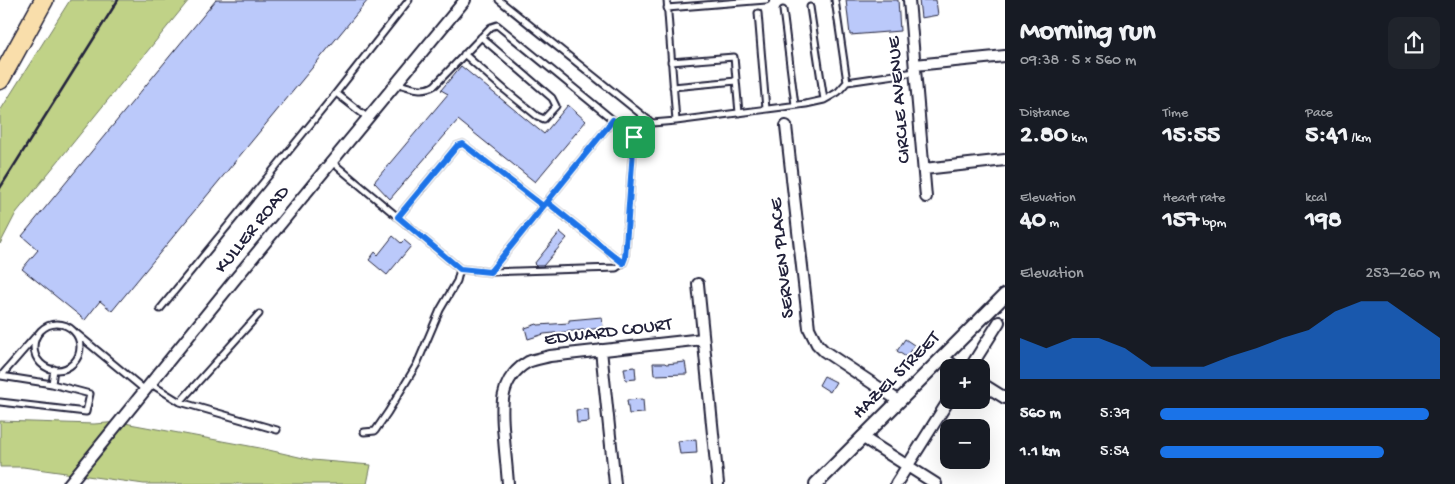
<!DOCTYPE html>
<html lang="en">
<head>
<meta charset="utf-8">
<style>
	:root { --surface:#171b24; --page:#20242c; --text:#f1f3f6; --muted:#9ea1a6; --accent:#1a73e8 }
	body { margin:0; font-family:"Gochi Hand",sans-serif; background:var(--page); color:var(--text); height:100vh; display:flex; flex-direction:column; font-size:19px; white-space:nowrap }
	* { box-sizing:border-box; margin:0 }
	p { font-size:16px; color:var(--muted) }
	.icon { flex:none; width:28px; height:28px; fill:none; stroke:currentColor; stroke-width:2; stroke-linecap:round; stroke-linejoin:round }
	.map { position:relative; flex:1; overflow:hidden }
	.drawer { display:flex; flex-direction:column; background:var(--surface); width:450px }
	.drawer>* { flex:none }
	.fabs { position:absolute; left:940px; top:359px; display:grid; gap:10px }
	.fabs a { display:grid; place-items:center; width:50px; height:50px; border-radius:10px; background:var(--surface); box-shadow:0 5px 20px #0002; font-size:25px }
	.pin { position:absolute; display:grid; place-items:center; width:42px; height:42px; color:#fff; margin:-21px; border-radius:10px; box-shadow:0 2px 8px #0006 }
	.round { display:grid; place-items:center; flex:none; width:52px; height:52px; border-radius:10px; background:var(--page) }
	.head { display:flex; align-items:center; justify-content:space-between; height:85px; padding:0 15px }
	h1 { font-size:28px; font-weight:800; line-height:38px }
	.stats { display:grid; grid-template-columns:repeat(3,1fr); gap:8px; height:85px; padding:5px 15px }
	.stats div { display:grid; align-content:center }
	.stats b { font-size:25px; font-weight:800 }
	.stats small { font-size:14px; font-weight:400 }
	.stats p { font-size:14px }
	.chart { height:140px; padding:10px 15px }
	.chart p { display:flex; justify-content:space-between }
	.chart svg { width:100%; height:90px; margin-top:5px; fill:var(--accent); opacity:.7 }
	ul { padding:0 15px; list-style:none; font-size:16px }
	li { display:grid; grid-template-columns:80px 60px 1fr; align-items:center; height:38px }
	li i { height:12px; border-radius:6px; background:var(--accent) }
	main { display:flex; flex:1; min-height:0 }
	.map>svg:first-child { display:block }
</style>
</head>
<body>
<main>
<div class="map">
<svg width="1005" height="484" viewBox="0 0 1005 484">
	<rect width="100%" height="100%" fill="#fff"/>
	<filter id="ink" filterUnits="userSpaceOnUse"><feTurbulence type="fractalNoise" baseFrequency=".02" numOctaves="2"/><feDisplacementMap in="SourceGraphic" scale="10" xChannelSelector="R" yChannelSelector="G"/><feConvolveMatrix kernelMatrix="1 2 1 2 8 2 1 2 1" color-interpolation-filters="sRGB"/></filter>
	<g filter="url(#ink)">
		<path fill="#c0d287" stroke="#717a61" d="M70,0H189L16,213L0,244V111Z
			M0,421L94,424L119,422L260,448L312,460L371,465L367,484H144L23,467H0Z"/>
		<path fill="#bbc9fa" stroke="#22223b" d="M216,0H368L112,311L100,301L85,320L22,269L38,250L22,236Z
			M846,0H898L900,31L850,35Z
			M919,0H936L938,15L921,18Z
			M461,66L544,134L568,105L586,121L535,182L458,120L390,199L374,182L448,94L441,90Z
			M560,232L567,238L543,266H536L534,264Z
			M393,236L401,243L404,240L411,246L387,275L369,260L375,252L378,255Z
			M602,317L603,328L544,334L528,339L525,328L537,324L538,325L569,323V320Z
			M905,339L914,345L906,357L897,351Z
			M685,362L687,374L654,375L653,363H665L666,364Z
			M635,367L636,379L626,380L624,368Z
			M824,376L836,382L830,392L819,385Z
			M643,399L644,413L629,414L627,400Z
			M588,409L589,422L577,423L576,410Z
			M696,439L697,453L680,454L678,441Z"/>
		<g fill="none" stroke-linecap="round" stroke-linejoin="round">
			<g stroke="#22223b" stroke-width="9">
				<path id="service" d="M499,0L652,123L676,121L667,0
					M835,0L847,82
					M810,7L824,100
					M667,8L766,0
					M783,10L795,105
					M758,13L766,109
					M464,54L505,90L537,116L544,119L556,106L552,98L481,37
					M671,62L734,57L739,113
					M673,87L736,81
					M336,93L409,0
					M613,120L634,137
					M676,121L806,104L824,100L838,92L847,82L915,72
					M332,162L460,269L490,272L613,120L497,25L491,27L435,85C423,93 409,87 396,83
					M547,202L623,263
					M398,217L457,146L463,144L543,206
					M490,272L616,268L623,263L625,258L634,137L649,120
					M160,309L336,93L368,118
					M34 347a23 23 0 1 1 46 0a23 23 0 1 1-46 0Z
					M76,333L145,390
					M35,337L1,376L52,384
					M151,384L180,402L277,430
					M0,402L86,412L90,394L52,384L54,369
					M180,402L259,314
					M364,432L375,431L388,412L417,364L440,310L457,281L460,269"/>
			</g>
			<g stroke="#22223b" stroke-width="14">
				<path id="minor" d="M909,0L926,197
					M915,65L1005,56
					M786,126L809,328L817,344L824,351L899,401
					M924,169L1005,160
					M698,284L718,484
					M601,350L615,484
					M942,357L957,368
					M970,368L999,322
					M981,383L1005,398
					M862,437L936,484
					M69,484L236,278L465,0
					M508,484C507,469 505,453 504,438C501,409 498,379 528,362C535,359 543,358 550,356L703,339
					M896,484L949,400"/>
			</g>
			<g stroke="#22223b" stroke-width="16">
				<path id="tertiary" d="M816,484L1005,295"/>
			</g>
			<g stroke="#22223b" stroke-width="21">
				<path id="motorway" d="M0,80L44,0"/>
			</g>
			<use href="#service" stroke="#fff" stroke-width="5"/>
			<use href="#minor" stroke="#fff" stroke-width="10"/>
			<use href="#tertiary" stroke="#fff" stroke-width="12"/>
			<use href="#motorway" stroke="#f9deab" stroke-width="18"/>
			<path stroke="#22223b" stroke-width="2.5" d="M0,188L118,0"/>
		</g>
	</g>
	<g fill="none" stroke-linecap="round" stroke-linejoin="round" filter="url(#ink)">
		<g stroke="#fff" stroke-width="10">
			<path id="route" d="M634,137L613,120L490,272L460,269L398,217L457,146L463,144L543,206L547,202L623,263L625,258L634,137"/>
		</g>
		<use href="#route" stroke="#1a73e8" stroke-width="6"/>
	</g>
	<g text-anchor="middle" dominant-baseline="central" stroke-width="4" stroke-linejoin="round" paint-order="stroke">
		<g font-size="19" fill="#22223b" stroke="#fff">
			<text transform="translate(900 100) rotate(-95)">CIRCLE AVENUE</text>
			<text transform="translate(253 230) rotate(-51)">KULLER ROAD</text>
			<text transform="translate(783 258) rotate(-96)">SERVEN PLACE</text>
			<text transform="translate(608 333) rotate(-7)">EDWARD COURT</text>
			<text transform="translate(897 376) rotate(-45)">HAZEL STREET</text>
		</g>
	</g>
</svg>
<div class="fabs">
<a>+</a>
<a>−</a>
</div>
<div class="pin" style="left:634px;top:137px;background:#1e9e55"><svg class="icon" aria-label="arrive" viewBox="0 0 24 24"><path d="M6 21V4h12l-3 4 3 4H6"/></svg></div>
</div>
<section class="drawer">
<div class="head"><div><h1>Morning run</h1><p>09:38 · 5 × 560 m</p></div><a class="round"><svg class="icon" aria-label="share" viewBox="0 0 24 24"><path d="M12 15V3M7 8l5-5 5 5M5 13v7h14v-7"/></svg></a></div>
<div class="stats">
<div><p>Distance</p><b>2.80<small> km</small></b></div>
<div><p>Time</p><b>15:55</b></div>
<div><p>Pace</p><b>5:41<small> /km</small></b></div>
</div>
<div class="stats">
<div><p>Elevation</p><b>40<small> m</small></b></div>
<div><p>Heart rate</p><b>157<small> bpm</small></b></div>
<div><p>kcal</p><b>198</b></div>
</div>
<div class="chart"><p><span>Elevation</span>253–260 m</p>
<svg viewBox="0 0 160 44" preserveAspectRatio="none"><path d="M0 44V24L10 29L20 24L30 24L40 29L50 38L60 38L70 38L80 33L90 29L100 24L110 20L120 11L130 6L140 6L150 15L160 24V44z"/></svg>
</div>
<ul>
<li><b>560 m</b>5:39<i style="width:96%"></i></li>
<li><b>1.1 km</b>5:54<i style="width:80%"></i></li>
</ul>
</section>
</main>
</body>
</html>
